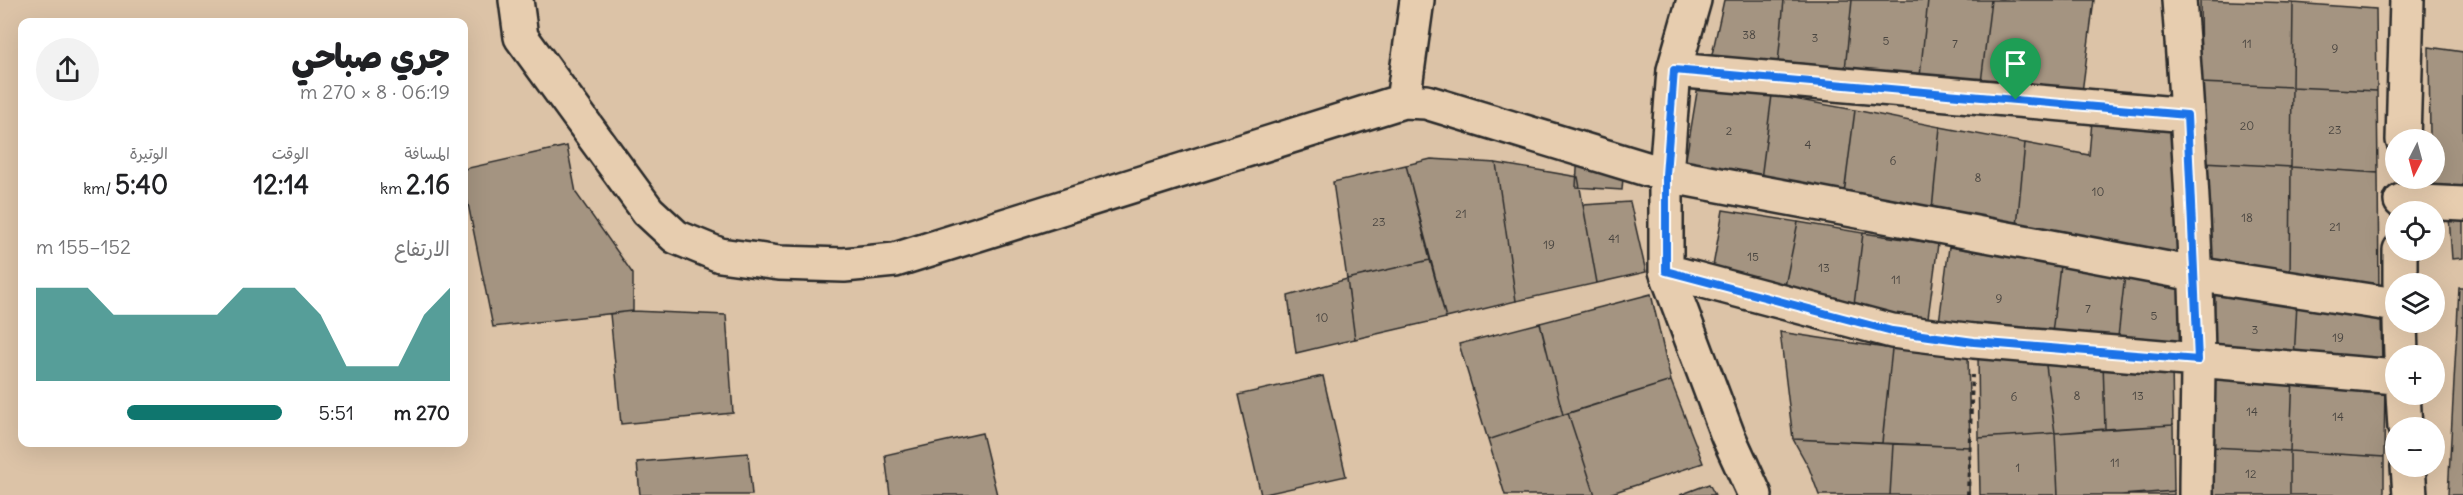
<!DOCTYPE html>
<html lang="ar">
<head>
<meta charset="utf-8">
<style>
	:root { --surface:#fff; --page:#f2f2f2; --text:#202124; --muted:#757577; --accent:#0f766e }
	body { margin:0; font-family:Delius,"Playpen Sans Arabic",sans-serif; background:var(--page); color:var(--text); direction:rtl; height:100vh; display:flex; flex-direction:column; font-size:22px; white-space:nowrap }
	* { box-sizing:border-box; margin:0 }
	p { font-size:20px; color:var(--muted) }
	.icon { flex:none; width:33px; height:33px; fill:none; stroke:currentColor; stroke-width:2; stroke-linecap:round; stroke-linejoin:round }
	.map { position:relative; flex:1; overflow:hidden; direction:ltr }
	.details { position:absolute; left:18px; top:18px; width:450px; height:429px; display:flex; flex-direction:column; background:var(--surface); border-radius:12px; box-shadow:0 6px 24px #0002; direction:rtl }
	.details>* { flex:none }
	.needle { width:39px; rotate:186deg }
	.tools { position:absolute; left:2385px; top:129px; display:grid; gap:12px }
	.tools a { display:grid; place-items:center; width:60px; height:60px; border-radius:50%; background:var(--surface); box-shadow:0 6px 24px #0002; font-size:30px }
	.pin { position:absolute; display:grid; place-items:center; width:51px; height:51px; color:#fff; margin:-62px -26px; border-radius:50% 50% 50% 0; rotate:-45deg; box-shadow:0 0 6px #0007 }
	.pin .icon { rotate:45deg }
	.round { display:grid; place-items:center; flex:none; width:63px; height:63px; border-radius:32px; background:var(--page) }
	.headline { display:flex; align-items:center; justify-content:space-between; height:102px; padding:0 18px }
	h1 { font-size:33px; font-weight:800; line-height:45px }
	.figures { display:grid; grid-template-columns:repeat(3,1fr); gap:9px; height:102px; padding:6px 18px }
	.figures div { display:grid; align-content:center }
	.figures b { font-size:26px; font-weight:800 }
	.figures small { font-size:16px; font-weight:400 }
	.figures p { font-size:16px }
	.chart { height:168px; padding:12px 18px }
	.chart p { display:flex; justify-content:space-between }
	.chart svg { width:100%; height:108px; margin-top:6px; fill:var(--accent); opacity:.7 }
	ul { padding:0 18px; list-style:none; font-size:20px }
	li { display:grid; grid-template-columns:96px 72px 1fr; align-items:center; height:45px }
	li i { height:15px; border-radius:8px; background:var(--accent) }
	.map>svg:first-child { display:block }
</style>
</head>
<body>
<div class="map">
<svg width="2463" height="495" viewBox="0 0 2463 495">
	<rect width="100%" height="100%" fill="#dcc3a7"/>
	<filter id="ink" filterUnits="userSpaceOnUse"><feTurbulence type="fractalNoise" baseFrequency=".0167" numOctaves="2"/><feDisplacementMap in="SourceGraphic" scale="12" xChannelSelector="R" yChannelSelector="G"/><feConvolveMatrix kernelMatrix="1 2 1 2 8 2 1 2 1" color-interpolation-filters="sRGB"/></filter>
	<g filter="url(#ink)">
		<path fill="#a49481" stroke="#2b2b2b" stroke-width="1.5" d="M1724,0H1784L1777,74L1709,68Z
			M1784,0H1852L1844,80L1777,74Z
			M1852,0H1928L1919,86L1844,80Z
			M1928,0H1991L1980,91L1919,86Z
			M1991,0H2094L2081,100L1980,91Z
			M2200,0L2293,3L2292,87L2201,83Z
			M2293,3L2376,9L2377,91L2292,87Z
			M2429,47L2463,52V192L2431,190V178H2434V140H2430Z
			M1699,80L1772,95L1761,179L1685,165Z
			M2201,83L2292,87L2291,167L2203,162Z
			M2292,87L2377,91L2378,173L2291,167Z
			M1772,95L1855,110L1844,194L1761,179Z
			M1855,110L1940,127L1932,210L1844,194Z
			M2172,120L2178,255L2017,226L2025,143L2089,155L2092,121Z
			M1940,127L2025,143L2017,226L1932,210Z
			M567,146L576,193L633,274V311L493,327L464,184V169Z
			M1578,152L1625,154L1622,190L1576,187Z
			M1431,159L1496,163L1516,301L1446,318L1406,165Z
			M2203,162L2291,167L2290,280L2204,267Z
			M1496,163L1578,177L1597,283L1516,301Z
			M1406,165L1430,260L1347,279L1333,182Z
			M2291,167L2378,173L2379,293L2290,280Z
			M1630,202L1646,272L1597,283L1583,205Z
			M1723,210L1798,222L1782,301L1709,289Z
			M2463,216V258L2452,259L2449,217Z
			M1798,222L1863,233L1853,313L1782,301Z
			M1863,233L1938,244L1927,325L1853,313Z
			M1949,247L2060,265L2051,342L1938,330Z
			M1430,260L1446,318L1355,339L1347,279Z
			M2060,265L2125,275L2117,346L2051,342Z
			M2125,275L2190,285L2183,350L2117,346Z
			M1347,279L1355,339L1296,353L1288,296Z
			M2459,288H2463V495H2448Z
			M2215,289L2297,302L2294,360L2213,355Z
			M1651,294L1671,381L1563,415L1540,323Z
			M2297,302L2381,315L2382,365L2294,360Z
			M633,311L726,315L733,413L621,424L610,314Z
			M1540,323L1563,415L1488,440L1459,344Z
			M1780,332L1892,349L1882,443L1793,439Z
			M1892,349L1968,353L1970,447L1882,443Z
			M1978,354L2045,358L2055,433L1979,438Z
			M2045,358L2103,361L2105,429L2055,433Z
			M2103,361L2172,365L2173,425L2105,429Z
			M2213,369L2293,374L2290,451L2212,447Z
			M2293,374L2385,381L2384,457L2290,451Z
			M1323,376L1346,476L1261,495L1238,395Z
			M1671,381L1703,463L1606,495H1595L1568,413Z
			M1568,413L1595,495H1505L1488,440Z
			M2173,425L2174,491L2121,495H2058L2055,433Z
			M982,433L997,495H890L885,455Z
			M2055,433L2058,495H1980L1979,438Z
			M1793,439L1893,444L1890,495H1819L1809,468Z
			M1893,444L1970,447L1969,495H1890Z
			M2212,447L2290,451V495H2211Z
			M2290,451L2384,457V495H2290Z
			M748,453L752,495H640L637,462Z
			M1709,484L1715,495H1680Z
			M2174,491V495H2121Z"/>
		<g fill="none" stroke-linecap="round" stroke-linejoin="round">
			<g stroke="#2b2b2b" stroke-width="38">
				<path id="street" d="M516,0L521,37L648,211L676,237L720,255L779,263L844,265L895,260L1403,101L1426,102L1666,175L2195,274L2396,305
					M1694,0L1674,70L1666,175V271L1728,436L1755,495
					M2179,0C2188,119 2196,239 2198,359C2198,404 2196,450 2196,495
					M1674,70L2187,115
					M1403,101L1417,0
					M2403,140L2407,0
					M2401,201L2463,204
					M1666,271L1892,331L1974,341L2396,377
					M2400,284V250
					M2400,322L2401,356
					M2403,394L2405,428
					M2408,466L2410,495"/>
			</g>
			<path stroke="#2b2b2b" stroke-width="4" stroke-dasharray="4.5 4.5" stroke-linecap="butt" d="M1968,495L1972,375"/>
			<use href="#street" stroke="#e7cdaf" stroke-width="33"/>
		</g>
	</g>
	<g fill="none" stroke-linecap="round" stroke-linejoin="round" filter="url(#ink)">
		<g stroke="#fff" stroke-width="12">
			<path id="route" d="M1674,70L2187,115L2198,360L1974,342L1892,331L1666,271V175Z"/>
		</g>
		<use href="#route" stroke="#1a73e8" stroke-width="8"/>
	</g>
	<g text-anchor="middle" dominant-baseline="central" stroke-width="4.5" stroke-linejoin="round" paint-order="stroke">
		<g font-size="12" fill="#494540">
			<text x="1749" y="34">38</text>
			<text x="1815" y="37">3</text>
			<text x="1886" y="40">5</text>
			<text x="1955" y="43">7</text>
			<text x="2247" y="43">11</text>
			<text x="2335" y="48">9</text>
			<text x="2247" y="125">20</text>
			<text x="2335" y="129">23</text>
			<text x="1729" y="130">2</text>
			<text x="1808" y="144">4</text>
			<text x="1893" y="160">6</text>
			<text x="1978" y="177">8</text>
			<text x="2098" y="191">10</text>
			<text x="1461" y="213">21</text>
			<text x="2247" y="217">18</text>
			<text x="1379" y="221">23</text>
			<text x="2335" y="226">21</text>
			<text x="1614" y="238">41</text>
			<text x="1549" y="244">19</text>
			<text x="1753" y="256">15</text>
			<text x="1824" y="267">13</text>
			<text x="1896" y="279">11</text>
			<text x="1999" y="298">9</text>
			<text x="2088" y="308">7</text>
			<text x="2154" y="315">5</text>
			<text x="1322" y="317">10</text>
			<text x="2255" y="329">3</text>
			<text x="2338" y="337">19</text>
			<text x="2077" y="395">8</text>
			<text x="2138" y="395">13</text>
			<text x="2014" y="396">6</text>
			<text x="2252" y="411">14</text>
			<text x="2338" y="416">14</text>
			<text x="2115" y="462">11</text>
			<text x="2018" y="467">1</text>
			<text x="2251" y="473">12</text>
		</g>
	</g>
</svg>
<div class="tools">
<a><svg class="needle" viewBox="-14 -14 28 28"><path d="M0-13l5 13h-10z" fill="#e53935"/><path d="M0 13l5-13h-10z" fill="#757577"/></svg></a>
<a><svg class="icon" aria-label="locate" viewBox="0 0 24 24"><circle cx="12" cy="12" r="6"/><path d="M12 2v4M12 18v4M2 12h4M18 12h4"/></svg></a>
<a><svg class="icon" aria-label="layers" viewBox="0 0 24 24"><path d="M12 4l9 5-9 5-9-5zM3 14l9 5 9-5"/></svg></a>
<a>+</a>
<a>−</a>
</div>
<div class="pin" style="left:2016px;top:100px;background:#1e9e55"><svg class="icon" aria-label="arrive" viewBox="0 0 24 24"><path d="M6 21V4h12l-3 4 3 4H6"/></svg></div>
<section class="details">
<div class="headline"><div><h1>جري صباحي</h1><p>06:19 · 8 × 270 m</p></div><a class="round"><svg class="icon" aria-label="share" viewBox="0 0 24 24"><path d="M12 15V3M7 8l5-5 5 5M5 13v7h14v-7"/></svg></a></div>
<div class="figures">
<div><p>المسافة</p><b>2.16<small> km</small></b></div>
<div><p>الوقت</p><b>12:14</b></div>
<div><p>الوتيرة</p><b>5:40<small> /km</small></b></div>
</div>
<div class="chart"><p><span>الارتفاع</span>152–155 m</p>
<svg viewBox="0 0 160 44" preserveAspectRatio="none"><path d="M0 44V6L10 6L20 6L30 17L40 17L50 17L60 17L70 17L80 6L90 6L100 6L110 17L120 38L130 38L140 38L150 17L160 6V44z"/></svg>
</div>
<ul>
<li><b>270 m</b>5:51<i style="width:63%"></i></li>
</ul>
</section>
</div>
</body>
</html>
